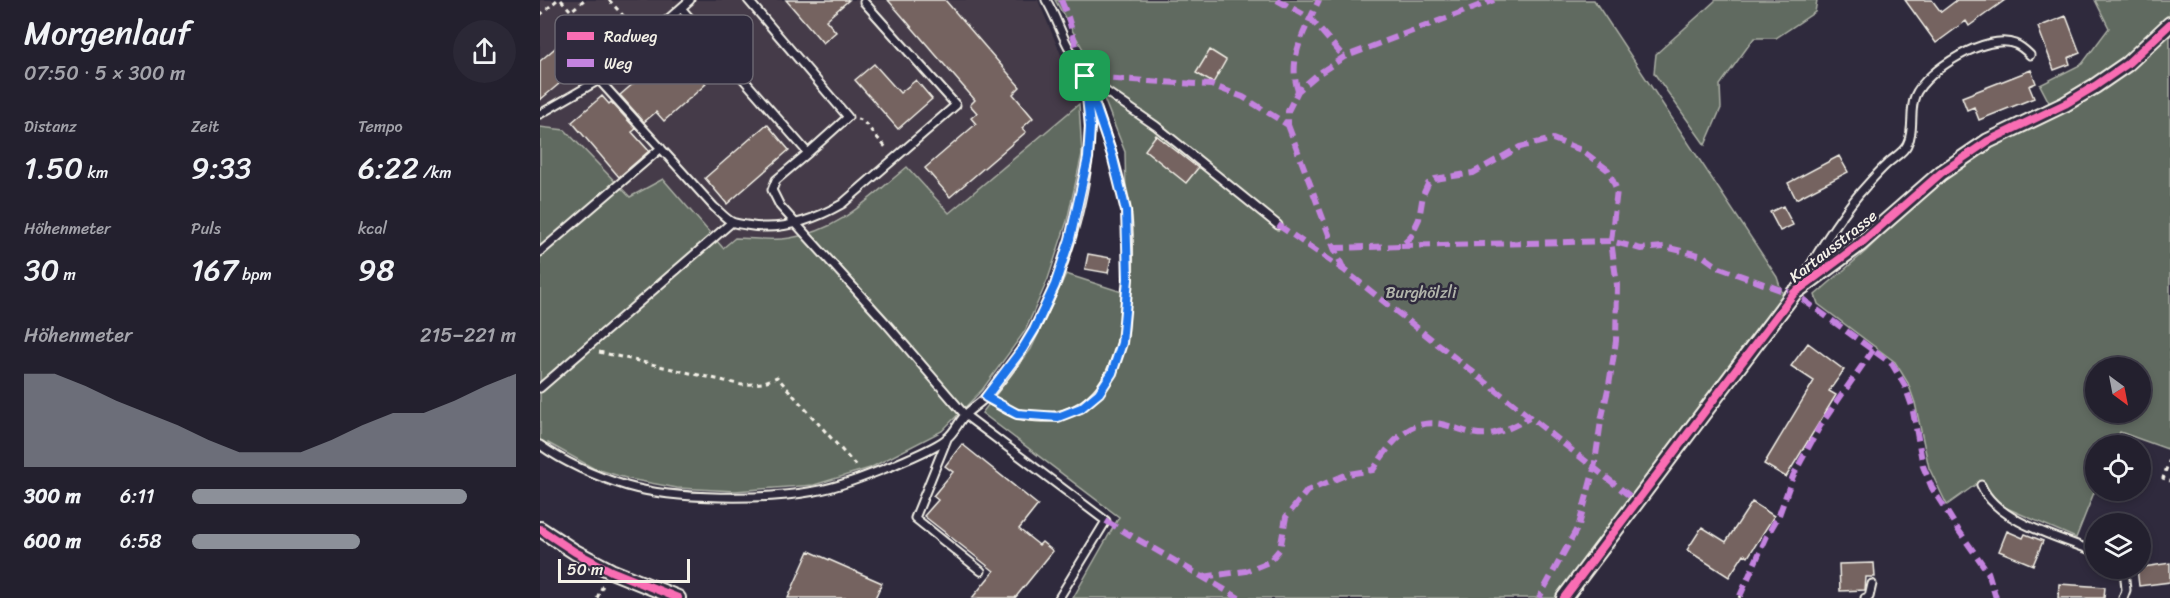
<!DOCTYPE html>
<html lang="de">
<head>
<meta charset="utf-8">
<style>
	:root { --surface:#23202e; --page:#2b2836; --text:#f1f3f6; --muted:#a3a3aa; --line:#403e4a; --accent:#8c9099 }
	body { margin:0; font-family:Sriracha,sans-serif; background:var(--page); color:var(--text); height:100vh; display:flex; flex-direction:column; font-size:22px; white-space:nowrap }
	* { box-sizing:border-box; margin:0 }
	p { font-size:20px; color:var(--muted) }
	.icon { flex:none; width:33px; height:33px; fill:none; stroke:currentColor; stroke-width:2; stroke-linecap:round; stroke-linejoin:round }
	.map { position:relative; flex:1; overflow:hidden }
	.panel { display:flex; flex-direction:column; background:var(--surface); width:540px }
	.panel>* { flex:none }
	.needle { width:39px; rotate:148deg }
	.controls { position:absolute; left:1545px; top:357px; display:grid; gap:12px }
	.controls a { display:grid; place-items:center; width:66px; height:66px; border-radius:50%; background:var(--surface); box-shadow:0 3px 9px #0003,0 0 0 2px var(--line); font-size:30px }
	.scale { position:absolute; left:18px; bottom:15px; width:132px; box-sizing:border-box; padding-left:6px; border:3px solid #f4f1e8; border-top:0; font-size:16px; line-height:21px; white-space:nowrap; color:#f4f1e8; -webkit-text-stroke:4px #2f2a3d; paint-order:stroke }
	.pin { position:absolute; display:grid; place-items:center; width:51px; height:51px; color:#fff; margin:-26px; border-radius:12px; box-shadow:0 3px 9px #0006 }
	.round { display:grid; place-items:center; flex:none; width:63px; height:63px; border-radius:32px; background:var(--page) }
	.overview { display:flex; align-items:center; justify-content:space-between; height:102px; padding:0 24px }
	h1 { font-size:33px; font-weight:600; line-height:45px }
	.figures { display:grid; grid-template-columns:repeat(3,1fr); gap:9px; height:102px; padding:6px 24px }
	.figures div { display:grid; align-content:center }
	.figures b { font-size:30px; font-weight:600 }
	.figures small { font-size:16px; font-weight:400 }
	.figures p { font-size:16px }
	.chart { height:168px; padding:12px 24px }
	.chart p { display:flex; justify-content:space-between }
	.chart svg { width:100%; height:108px; margin-top:6px; fill:var(--accent); opacity:.7 }
	ul { padding:0 24px; list-style:none; font-size:20px }
	li { display:grid; grid-template-columns:96px 72px 1fr; align-items:center; height:45px }
	li i { height:15px; border-radius:8px; background:var(--accent) }
	main { display:flex; flex:1; min-height:0 }
	.map>svg:first-child { display:block }
</style>
</head>
<body>
<main>
<section class="panel">
<div class="overview"><div><h1>Morgenlauf</h1><p>07:50 · 5 × 300 m</p></div><a class="round"><svg class="icon" aria-label="share" viewBox="0 0 24 24"><path d="M12 15V3M7 8l5-5 5 5M5 13v7h14v-7"/></svg></a></div>
<div class="figures">
<div><p>Distanz</p><b>1.50<small> km</small></b></div>
<div><p>Zeit</p><b>9:33</b></div>
<div><p>Tempo</p><b>6:22<small> /km</small></b></div>
</div>
<div class="figures">
<div><p>Höhenmeter</p><b>30<small> m</small></b></div>
<div><p>Puls</p><b>167<small> bpm</small></b></div>
<div><p>kcal</p><b>98</b></div>
</div>
<div class="chart"><p><span>Höhenmeter</span>215–221 m</p>
<svg viewBox="0 0 160 44" preserveAspectRatio="none"><path d="M0 44V6L10 6L20 11L30 17L40 22L50 27L60 33L70 38L80 38L90 38L100 33L110 27L120 22L130 22L140 17L150 11L160 6V44z"/></svg>
</div>
<ul>
<li><b>300 m</b>6:11<i style="width:85%"></i></li>
<li><b>600 m</b>6:58<i style="width:52%"></i></li>
</ul>
</section>
<div class="map">
<svg width="1630" height="598" viewBox="0 0 1630 598">
	<rect width="100%" height="100%" fill="#2f2a3d"/>
	<filter id="ink" filterUnits="userSpaceOnUse"><feTurbulence type="fractalNoise" baseFrequency=".0167" numOctaves="2"/><feDisplacementMap in="SourceGraphic" scale="12" xChannelSelector="R" yChannelSelector="G"/><feConvolveMatrix kernelMatrix="1 2 1 2 8 2 1 2 1" color-interpolation-filters="sRGB"/></filter>
	<g filter="url(#ink)">
		<path fill="#443b48" d="M0,0H498L532,81L539,104L408,214L304,219L280,231L248,238H195L183,249L123,179L90,197L25,130L0,127Z"/>
		<path fill="#616b60" stroke="#aaaea4" stroke-width="1.5" fill-rule="evenodd" d="M515,0H1054L1237,277L1243,295L1018,598H533L579,517L442,413L491,349L526,274L588,294L585,152L548,58Z
			M1176,0H1277L1275,12L1236,38H1214L1180,85L1181,108L1165,145L1114,73L1116,54Z
			M1555,0H1630V16L1620,29L1584,59L1552,83L1511,106L1500,85L1542,64L1569,28Z
			M1630,33V450L1580,432L1574,445L1556,446L1555,490L1536,538L1462,506L1451,497L1444,483H1438L1407,505L1389,468L1375,403L1368,383L1355,362L1278,304L1275,295L1326,251L1362,215L1408,174L1451,146L1591,67ZM1556,368H1600V412H1556Z
			M539,104L542,154L527,221L508,279L485,331L442,390L402,431L330,468L274,485L195,491L137,488L89,479L53,468L8,443L0,450V127L25,130L90,197L123,179L183,248L195,238C213,238 233,241 250,238C301,230 329,198 367,167L409,213Z"/>
		<path fill="#756361" stroke="#f4f1e8" stroke-width="1.5" d="M246,0H309L286,20L296,32L283,43Z
			M348,0H405L480,87L473,94L493,118L482,128L486,132L410,197L385,168L436,124L431,118L437,113L430,105L435,100Z
			M1365,0H1392L1401,12L1417,0H1465L1429,26L1426,21L1396,43Z
			M1526,16L1540,53L1528,58L1530,64L1514,70L1498,27Z
			M36,24L45,34L57,24L71,40L0,100V61L28,37L24,34Z
			M152,33L175,60L158,75L166,84L124,121L116,112L104,122L80,95Z
			M670,50L686,60L673,83L656,73Z
			M334,64L360,93L376,80L392,99L358,129L315,80Z
			M1491,70L1496,83L1489,86L1494,98L1439,120L1434,107L1427,110L1422,97Z
			M62,96L69,104L71,102L96,129L92,132L109,151L79,177L32,122Z
			M227,124L249,150L187,204L165,178Z
			M616,135L658,168L646,183L605,150Z
			M1299,156L1308,172L1256,199L1248,183Z
			M1243,206L1253,225L1240,231L1230,212Z
			M548,254L571,258L568,273L545,269Z
			M1268,343L1304,370L1289,391L1296,395L1246,477L1224,464L1274,381L1251,366Z
			M422,444L498,505L479,529L499,545L502,542L513,551L475,598H432L454,571L384,516L398,500L393,496L413,472L405,466Z
			M1212,502L1234,516L1208,557L1204,554L1189,577L1147,550L1162,527L1186,542Z
			M1467,531L1483,538L1485,534L1503,541L1493,565L1459,551Z
			M269,551L342,583L335,598H248Z
			M1334,563L1335,577H1326L1325,590L1300,591L1299,564Z
			M1630,563V582L1599,586L1597,568Z
			M1519,584L1565,587L1564,598H1518Z"/>
		<g fill="none" stroke-linecap="round" stroke-linejoin="round">
			<g stroke="#f4f1e8" stroke-width="11">
				<path id="lane" d="M141,8L268,153L308,117L208,0
					M545,77L616,126L738,225
					M59,80L174,207C179,211 186,219 192,222C196,224 202,224 206,225C240,232 272,221 302,204L416,105L324,2
					M0,114L59,80L150,0
					M268,153L236,180L232,190L240,206L345,322L425,415L566,521L519,598
					M0,252L121,148
					M1258,286C1277,254 1296,222 1319,194C1328,184 1337,173 1347,164C1353,158 1364,152 1367,145C1375,130 1369,111 1375,96C1386,70 1448,32 1475,44C1481,46 1486,51 1490,55
					M0,388L192,222
					M446,397C456,403 468,412 478,414C533,427 567,397 581,345C585,331 584,315 586,300C588,275 590,234 586,209C578,167 563,127 549,87
					M407,439L375,518L441,571
					M0,445C25,463 58,477 87,486C135,500 226,500 275,491C303,486 328,475 354,465C367,459 398,447 407,438C414,433 418,423 424,416C430,409 438,405 445,398C460,384 473,364 484,347C526,282 563,155 545,78C542,67 533,56 528,46C520,31 515,14 506,0
					M1441,485C1456,522 1521,538 1556,552
					M1325,598L1329,597L1332,584
					M1583,598L1586,590L1584,568"/>
			</g>
			<g stroke="#f4f1e8" stroke-width="18">
				<path id="street" d="M0,529L35,552L71,571L138,598
					M1024,598L1254,293L1320,244L1401,173L1448,141L1525,104L1555,86L1587,64L1630,24"/>
			</g>
			<path stroke="#f4f1e8" stroke-width="3" stroke-dasharray="4.5 4.5" stroke-linecap="butt" d="M21,0L31,11L44,0
				M69,0L98,32
				M0,15L17,0
				M317,119L322,120L348,150
				M59,352L202,385L222,383L237,377L316,466
				M1630,459L1623,478L1630,481
				M57,598L64,583
				M1199,598L1200,596"/>
			<use href="#lane" stroke="#2f2a3d" stroke-width="7"/>
			<use href="#street" stroke="#2f2a3d" stroke-width="14"/>
			<path stroke="#c483df" stroke-width="6" stroke-dasharray="12 6" stroke-linecap="butt" d="M521,0L528,17L545,77L671,85L703,97L748,125V111L758,91L778,74L804,57L954,0
				M737,0L770,18L804,57
				M758,91C747,58 765,30 779,0
				M748,125L794,248L804,270
				M738,225L804,270L1096,501
				M861,246L1071,241L1101,249L1125,247L1163,256L1180,268L1243,291L1254,293L1352,364L1365,386L1372,406L1383,466L1392,488L1419,531L1448,572L1456,598
				M794,248L861,246L870,238L879,219L883,195L888,184L895,179L933,173L980,147L1013,139L1041,150L1068,170L1077,190L1071,241L1077,285L1076,341L1069,385L1061,421L1054,469L1039,525L999,598
				M566,521L699,598
				M663,577L706,571L729,562L740,549L746,517L767,491L808,474L833,470C849,446 867,418 901,424C920,428 935,438 955,433C967,430 978,424 989,418
				M1200,596L1227,536L1239,515L1253,476L1280,426L1333,350"/>
			<g stroke="#2f2a3d" stroke-width="11">
				<path id="cycleway" d="M0,529L35,552L71,571L138,598
					M1024,598L1254,293L1320,244L1401,173L1448,141L1525,104L1555,86L1587,64L1630,24"/>
			</g>
			<use href="#cycleway" stroke="#f96db3" stroke-width="8"/>
		</g>
	</g>
	<g fill="none" stroke-linecap="round" stroke-linejoin="round" filter="url(#ink)">
		<g stroke="#fff" stroke-width="12">
			<path id="route" d="M545,76L572,155L586,211L588,279L582,343L572,373L559,393L541,408L518,417L477,414L446,397L483,348L494,330L515,285L530,239L548,158L550,127Z"/>
		</g>
		<use href="#route" stroke="#1a73e8" stroke-width="8"/>
	</g>
	<g text-anchor="middle" dominant-baseline="central" stroke-width="5" stroke-linejoin="round" paint-order="stroke">
		<g font-size="16" fill="#f4f1e8" stroke="#2f2a3d">
			<text transform="translate(1293 246) rotate(-38)">Kartausstrasse</text>
		</g>
		<g font-size="16" fill="#b2b5ab" stroke="#2f2a3d">
			<text x="881" y="292">Burghölzli</text>
		</g>
	</g>
	<rect x="15" y="15" width="198" height="69" rx="9" fill="#2f2a3d" stroke="#6a6670" stroke-width="1.5"/>
	<rect x="27" y="32" width="27" height="8" fill="#f96db3"/>
	<rect x="27" y="59" width="27" height="8" fill="#c483df"/>
	<g font-size="16" fill="#f4f1e8">
		<text x="64" y="42">Radweg</text>
		<text x="64" y="69">Weg</text>
	</g>
</svg>
<div class="controls">
<a><svg class="needle" viewBox="-14 -14 28 28"><path d="M0-13l5 13h-10z" fill="#e53935"/><path d="M0 13l5-13h-10z" fill="#a3a3aa"/></svg></a>
<a><svg class="icon" aria-label="locate" viewBox="0 0 24 24"><circle cx="12" cy="12" r="6"/><path d="M12 2v4M12 18v4M2 12h4M18 12h4"/></svg></a>
<a><svg class="icon" aria-label="layers" viewBox="0 0 24 24"><path d="M12 4l9 5-9 5-9-5zM3 14l9 5 9-5"/></svg></a>
</div>
<div class="scale">50 m</div>
<div class="pin" style="left:545px;top:76px;background:#1e9e55"><svg class="icon" aria-label="arrive" viewBox="0 0 24 24"><path d="M6 21V4h12l-3 4 3 4H6"/></svg></div>
</div>
</main>
</body>
</html>
